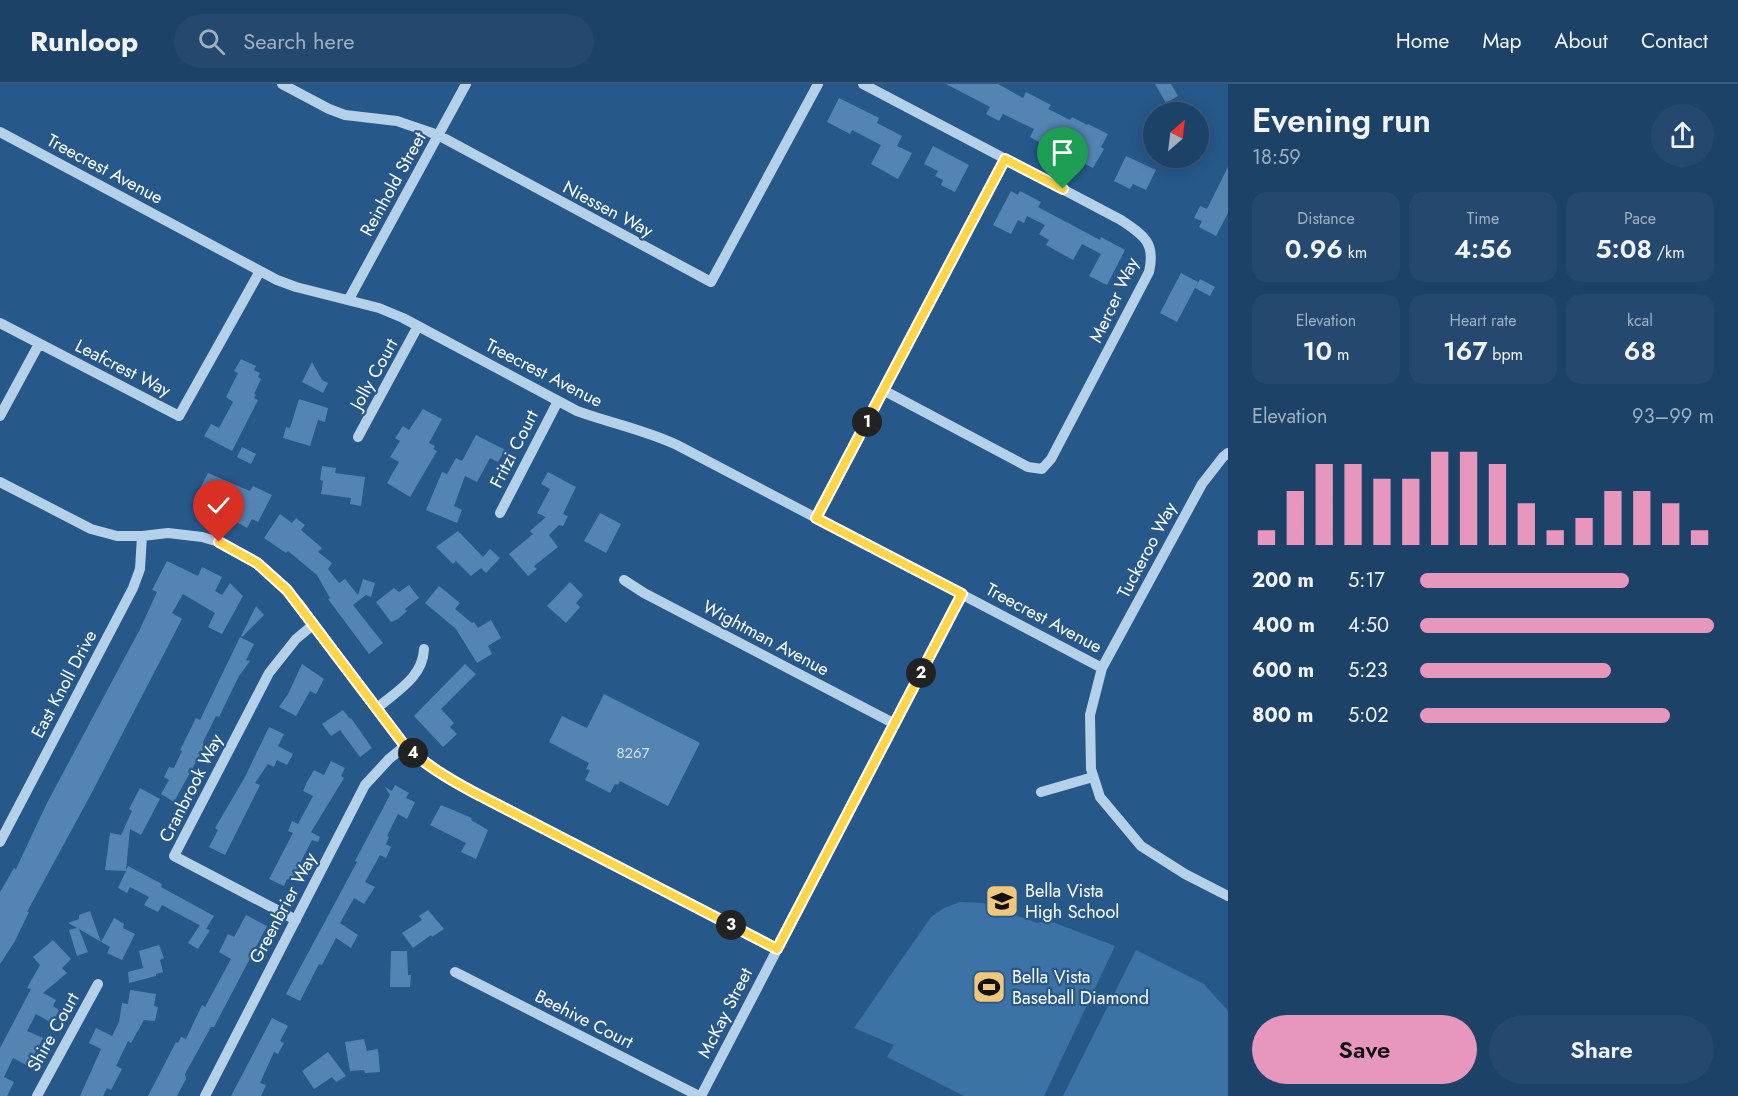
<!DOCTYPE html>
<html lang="en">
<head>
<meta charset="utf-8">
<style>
	:root { --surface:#1d4268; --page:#25496e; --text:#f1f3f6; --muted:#a0b0c0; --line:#3b5b7c; --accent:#e797bd }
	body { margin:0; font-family:Jost,sans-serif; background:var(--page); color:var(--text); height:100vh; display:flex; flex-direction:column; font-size:22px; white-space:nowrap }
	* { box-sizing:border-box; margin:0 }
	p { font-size:20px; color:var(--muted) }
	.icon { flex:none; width:33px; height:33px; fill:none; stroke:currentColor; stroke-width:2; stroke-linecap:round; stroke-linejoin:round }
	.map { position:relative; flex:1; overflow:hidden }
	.details { display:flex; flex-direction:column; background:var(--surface); width:510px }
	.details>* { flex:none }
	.needle { width:39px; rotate:28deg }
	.buttons { position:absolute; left:1143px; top:18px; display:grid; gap:12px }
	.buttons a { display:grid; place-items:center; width:66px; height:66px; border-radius:50%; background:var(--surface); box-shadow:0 3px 15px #0003,0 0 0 2px var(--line); font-size:30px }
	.pin { position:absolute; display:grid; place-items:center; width:51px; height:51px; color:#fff; margin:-62px -26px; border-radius:50% 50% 50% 0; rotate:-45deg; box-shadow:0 0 6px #0007 }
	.pin .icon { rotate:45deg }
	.km { position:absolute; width:30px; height:30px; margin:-15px; border-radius:50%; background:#222; color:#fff; font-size:16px; line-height:30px; text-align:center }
	.round { display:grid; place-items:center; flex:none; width:63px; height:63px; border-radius:32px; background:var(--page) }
	.summary { display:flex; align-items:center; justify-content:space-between; height:102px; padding:0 24px }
	h1 { font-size:33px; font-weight:600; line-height:45px }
	.metrics { display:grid; grid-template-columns:repeat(3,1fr); gap:9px; height:102px; padding:6px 24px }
	.metrics div { display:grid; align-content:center; border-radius:15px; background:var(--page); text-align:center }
	.metrics b { font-size:26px; font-weight:600 }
	.metrics small { font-size:16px; font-weight:400 }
	.metrics p { font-size:16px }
	.chart { height:168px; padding:12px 24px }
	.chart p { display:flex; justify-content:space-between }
	.chart svg { width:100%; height:108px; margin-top:6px; stroke:var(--accent); stroke-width:6 }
	.button { display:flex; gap:12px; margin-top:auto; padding:12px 24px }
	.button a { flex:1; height:69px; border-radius:36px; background:var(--accent); color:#111; font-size:24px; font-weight:600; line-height:69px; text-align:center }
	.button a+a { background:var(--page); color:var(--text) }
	ul { padding:0 24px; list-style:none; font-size:20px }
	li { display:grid; grid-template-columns:96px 72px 1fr; align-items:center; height:45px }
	li i { height:15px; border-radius:8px; background:var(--accent) }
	header { display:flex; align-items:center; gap:36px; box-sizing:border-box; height:84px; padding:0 30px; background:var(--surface); border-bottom:2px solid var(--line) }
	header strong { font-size:28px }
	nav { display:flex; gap:33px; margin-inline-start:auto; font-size:21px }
	.search { width:420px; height:54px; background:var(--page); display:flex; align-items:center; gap:15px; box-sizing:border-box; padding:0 21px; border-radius:33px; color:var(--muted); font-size:22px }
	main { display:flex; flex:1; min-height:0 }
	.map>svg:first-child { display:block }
</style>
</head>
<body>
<header>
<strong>Runloop</strong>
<div class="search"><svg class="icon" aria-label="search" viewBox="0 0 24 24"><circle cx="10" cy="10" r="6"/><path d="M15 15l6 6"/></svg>Search here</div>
<nav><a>Home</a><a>Map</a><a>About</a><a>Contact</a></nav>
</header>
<main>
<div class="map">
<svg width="1228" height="1012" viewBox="0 0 1228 1012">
	<rect width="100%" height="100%" fill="#27588a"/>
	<path fill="#3c72a6" d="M960,818L983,819L1037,839L1050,837L1115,862L1044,1012H964L887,973L894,961L854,944L931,833L944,824Z
		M1136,866L1204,900L1228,927V1012H1063Z"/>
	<path fill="#5484b2" d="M946,0H998L1023,14L1026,8L1051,21L1048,25L1070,36L1072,33L1087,41L1088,40L1108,50L1101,63L1104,65L1093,84L1079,77L1082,71L1047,52L1043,60L1030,53L1034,45L1003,30L999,37L986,30L990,23Z
		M1155,0H1171L1178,12L1166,19Z
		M839,14L879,34L877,39L902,52L897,62L912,69L898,95L871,80L881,61L852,46L850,50L827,38Z
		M933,62L969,81L955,108L941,101L943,96L935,92L938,87L924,80Z
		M1126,72L1156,86L1146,106L1133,100L1130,105L1114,97Z
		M1228,83V129L1216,152L1199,143L1202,137L1194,134L1200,122L1207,125Z
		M1011,107L1018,111L1020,107L1041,118L1038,123L1100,156L1101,153L1125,166L1107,201L1089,192L1101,170L1082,160L1073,176L1046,161L1049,156L1039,150L1045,141L1027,132L1024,139L1018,136L1011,150L993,141Z
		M1181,189L1198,198L1177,238L1160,229Z
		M1200,195L1215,203L1210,212L1195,204Z
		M241,275L256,282L254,286L260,289L258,293L261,295L254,310L256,311L254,314L258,316L232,367L204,352L211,340L219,344L233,318L226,313L238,289L234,287Z
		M312,278L322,296L328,299L323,309L302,298Z
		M299,315L328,324L325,338L318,336L310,362L283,354L286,343L290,344Z
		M423,325L442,335L429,359L435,362L433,365L437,367L410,413L387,399L399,378L390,373L400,357L395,354L403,342L409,346Z
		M476,351L505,366L498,378L490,374L477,398L465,392L454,422L462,426L457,439L426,426L442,388L447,390L456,374L462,377Z
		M242,363L256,370L251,380L237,373Z
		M322,382L336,384L335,389L365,393L361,422L350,420L351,414L321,410L323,397L320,396Z
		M548,388L576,403L563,430L568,432L563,442L559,441L549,451L558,463L534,482L537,485L528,492L509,470L533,450L530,447L546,433L537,429L550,405L541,400Z
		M208,389L250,407L253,402L272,411L258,438L252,435L247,444L197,416L201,410L198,408Z
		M600,429L621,440L606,469L584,457Z
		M280,430L292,439L296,434L305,441L301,446L322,464L318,468L332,479L328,485L339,499L345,495L358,511L363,495L375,499L371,513L366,511L353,521L383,559L369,570L328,515L330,514L317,491L288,467L286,469L264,454Z
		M458,447L483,473L490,465L500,474L486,489L481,484L471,492L456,477L453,480L436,463Z
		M167,477L198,492L202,483L222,493L215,507L222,511L230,499L243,512L222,550L208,543L215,529L183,510L172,529L182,535L90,712L27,828H29L15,857L0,880V808L14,784L16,785L47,719L140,545L157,508L152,506Z
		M570,498L583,511L576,519L580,523L566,539L547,522Z
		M409,501L419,514L405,525L407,527L398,535L391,538L376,518L394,504L399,508Z
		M439,502L460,519L455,525L472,539L474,538L478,544L491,536L501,554L488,562L492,570L477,579L456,545L425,519Z
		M256,522L264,531L242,553L241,552Z
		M240,553L254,560L246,576L250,577L239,592L219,633L216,632L203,658L204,663L174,718L161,710L169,696L164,693L169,683L174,684L182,667L180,666L196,634L200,636Z
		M302,580L324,595L316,610L310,607L296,632L279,623L288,610Z
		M465,580L476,590L441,625L454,639L450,643L457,650L443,663L414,632Z
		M604,610L700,659L668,722L620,697L618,701L615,700L610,709L585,696L590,686L586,685L589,679L549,658L562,632L587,644Z
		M343,626L350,635L351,634L372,664L360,673L340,646L331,652L322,640Z
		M269,643L284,650L278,662L293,670L287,681L277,676L274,683L268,680L255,699L260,701L225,771L209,763L218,746L215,744L245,693Z
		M331,677L345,684L341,692L344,694L311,748L320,753L318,758L312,756L291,797L287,795L284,802L269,795L293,749L288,747L292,737L298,740L313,712L303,707L307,698L314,686L324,691Z
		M395,701L409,709L406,714L415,718L407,735L398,730L387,752L389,753L386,760L391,763L386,774L380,771L365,798L375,803L364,820L354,814L340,839L358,851L351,864L336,854L322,881L319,880L300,917L286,910L357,778L355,777L390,711L385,703L392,707Z
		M140,704L160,715L141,751L130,745L126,786L128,782L162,800L161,803L214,832L206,845L210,846L198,865L188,859L200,841L201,842L162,821L158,828L144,821L149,813L130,803L127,809L118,804L126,787L105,786L110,749L121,751L132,727L129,725Z
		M441,721L472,734L471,736L488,746L476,775L461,768L466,759L430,741Z
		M428,826L444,845L432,853L431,851L413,864L402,849L422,836L419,832Z
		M90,827L101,858L114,834L124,840L123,844L135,850L122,876L107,869L110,863L79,845L88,868L77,872L69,846L77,844L68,839L79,835V831Z
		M246,831L267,842L214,943H211L185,990L186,995L177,1012H148L176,958L178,959L181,953L186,955L202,921L205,923L231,875L219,868L228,850L234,853Z
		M53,856L71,875L62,884L67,889L43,909L56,916L53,922L59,926L52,939L36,930L27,947L43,954L28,982L13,974L4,993L14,998L7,1012H0V964L31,905L27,904L40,881L33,873Z
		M159,861L164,874L160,876L163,888L156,890V892L129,899L128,888L143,884L139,867Z
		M391,867H407L408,891H411L410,903H390Z
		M130,906L156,910L154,922L158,923L155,937L144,936L131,959L128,957L116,982L122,985L111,1006L107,1004L103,1012H80L101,965L89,959L96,944L112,952L119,938L122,919L128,920Z
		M272,934L288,942L280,957L284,959L278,970L274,968L260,999L266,1001L261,1012H231Z
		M364,955L367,967L378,965L380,988L365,989L364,986L350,987L345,958Z
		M328,968L346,992L336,998L332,993L314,1005L302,987Z"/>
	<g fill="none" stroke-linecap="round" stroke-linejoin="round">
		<path stroke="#b5d0e9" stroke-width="10" d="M282,0L329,25L345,31L397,37L438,51L711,198L818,0
			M863,0L1121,136C1143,151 1156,158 1149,188L1051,375L1042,385L1028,383L883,306
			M0,48L277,196L296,203L379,224L403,234L577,327C610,339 645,346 677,361L1102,584
			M349,215L466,0
			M0,239L179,332L260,187
			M0,332L39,260
			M358,353L418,242
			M1228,369L1223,373L1202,400L1102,584L1090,631L1091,685L1100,713L1141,762L1185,790L1228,812
			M0,398L91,445L117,452H142L168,449L202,453L219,458L257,479L287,506L300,521L405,662C427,682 449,695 475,709L777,865
			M500,429L558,317
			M816,434L1005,75
			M624,496L644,509L895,640
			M377,624C397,607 423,593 424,565
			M1041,708L1093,693
			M0,758L133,504L140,485L142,452
			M296,836L174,772L269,589L296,555L314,540
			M455,888L699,1012
			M37,1012L98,900
			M205,1012L365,701L389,675L405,662
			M701,1012L962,510"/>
	</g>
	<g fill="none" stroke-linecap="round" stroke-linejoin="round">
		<g stroke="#fff" stroke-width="12">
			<path id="route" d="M219,458L257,479L287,506L405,662C427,682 449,695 475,709L777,865L962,510L816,434L1005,75L1063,105"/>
		</g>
		<use href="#route" stroke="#ffd54a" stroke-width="8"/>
	</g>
	<defs>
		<g id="school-square" transform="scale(1.725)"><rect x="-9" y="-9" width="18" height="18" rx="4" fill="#f1c87b" stroke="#27588a"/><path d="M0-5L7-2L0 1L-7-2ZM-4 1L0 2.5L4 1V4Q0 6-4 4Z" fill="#111"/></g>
		<g id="stadium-square" transform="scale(1.725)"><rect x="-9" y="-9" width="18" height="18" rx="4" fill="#f1c87b" stroke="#27588a"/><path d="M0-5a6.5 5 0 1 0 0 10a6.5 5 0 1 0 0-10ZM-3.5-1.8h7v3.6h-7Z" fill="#111"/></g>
	</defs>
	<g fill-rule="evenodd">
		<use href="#school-square" x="1002" y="817"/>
		<use href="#stadium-square" x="989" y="903"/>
	</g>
	<g text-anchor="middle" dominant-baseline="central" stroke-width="4.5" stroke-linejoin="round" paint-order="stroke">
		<g font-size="15" fill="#d4e0ec">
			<text x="633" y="669">8267</text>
		</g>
		<g font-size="18" fill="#fff" stroke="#27588a">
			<text transform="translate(105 85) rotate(28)">Treecrest Avenue</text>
			<text transform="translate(393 100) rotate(-61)">Reinhold Street</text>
			<text transform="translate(608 125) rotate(28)">Niessen Way</text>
			<text transform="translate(1114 216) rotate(-65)">Mercer Way</text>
			<text transform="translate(123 284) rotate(27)">Leafcrest Way</text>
			<text transform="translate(544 289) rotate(27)">Treecrest Avenue</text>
			<text transform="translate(374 290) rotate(-61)">Jolly Court</text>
			<text transform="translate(514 365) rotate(-63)">Fritzi Court</text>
			<text transform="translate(1147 466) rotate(-62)">Tuckeroo Way</text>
			<text transform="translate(1044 534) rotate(28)">Treecrest Avenue</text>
			<text transform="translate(766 554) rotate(28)">Wightman Avenue</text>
			<text transform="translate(64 600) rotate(-62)">East Knoll Drive</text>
			<text transform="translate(191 704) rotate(-63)">Cranbrook Way</text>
			<text transform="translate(283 824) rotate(-62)">Greenbrier Way</text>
			<text transform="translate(725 929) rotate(-63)">McKay Street</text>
			<text transform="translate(584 935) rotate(27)">Beehive Court</text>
			<text transform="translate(53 948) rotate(-61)">Shire Court</text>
		</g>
		<g font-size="18" fill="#fff" stroke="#27588a" text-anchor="start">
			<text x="1025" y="807">Bella Vista<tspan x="1025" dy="21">High School</tspan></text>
			<text x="1012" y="893">Bella Vista<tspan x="1012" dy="21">Baseball Diamond</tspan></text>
		</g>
	</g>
</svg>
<div class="buttons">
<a><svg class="needle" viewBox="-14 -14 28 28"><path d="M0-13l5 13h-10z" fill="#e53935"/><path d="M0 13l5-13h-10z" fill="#a0b0c0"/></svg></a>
</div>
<div class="pin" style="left:1063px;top:105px;background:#1e9e55"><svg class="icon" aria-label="arrive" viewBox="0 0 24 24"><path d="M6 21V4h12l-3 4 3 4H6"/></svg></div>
<div class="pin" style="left:219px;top:458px;background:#d93025"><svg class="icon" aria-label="check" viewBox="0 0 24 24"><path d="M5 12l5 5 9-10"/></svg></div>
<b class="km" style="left:867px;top:338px">1</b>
<b class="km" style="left:921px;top:589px">2</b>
<b class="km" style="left:731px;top:841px">3</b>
<b class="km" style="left:413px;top:669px">4</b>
</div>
<section class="details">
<div class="summary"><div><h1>Evening run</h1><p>18:59</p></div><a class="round"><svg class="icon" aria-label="share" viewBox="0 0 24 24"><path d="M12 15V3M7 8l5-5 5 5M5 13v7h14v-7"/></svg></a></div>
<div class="metrics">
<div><p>Distance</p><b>0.96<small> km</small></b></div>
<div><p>Time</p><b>4:56</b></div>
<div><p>Pace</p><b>5:08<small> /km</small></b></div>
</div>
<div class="metrics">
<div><p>Elevation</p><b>10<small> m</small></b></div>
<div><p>Heart rate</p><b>167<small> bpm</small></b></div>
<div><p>kcal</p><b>68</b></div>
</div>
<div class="chart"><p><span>Elevation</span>93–99 m</p>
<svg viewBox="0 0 160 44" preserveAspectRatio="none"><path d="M5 44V38M15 44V22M25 44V11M35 44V11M45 44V17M55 44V17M65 44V6M75 44V6M85 44V11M95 44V27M105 44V38M115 44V33M125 44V22M135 44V22M145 44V27M155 44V38"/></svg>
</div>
<ul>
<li><b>200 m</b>5:17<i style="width:71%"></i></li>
<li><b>400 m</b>4:50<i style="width:100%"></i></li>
<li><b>600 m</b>5:23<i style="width:65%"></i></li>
<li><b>800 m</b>5:02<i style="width:85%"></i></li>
</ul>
<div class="button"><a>Save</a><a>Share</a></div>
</section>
</main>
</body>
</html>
